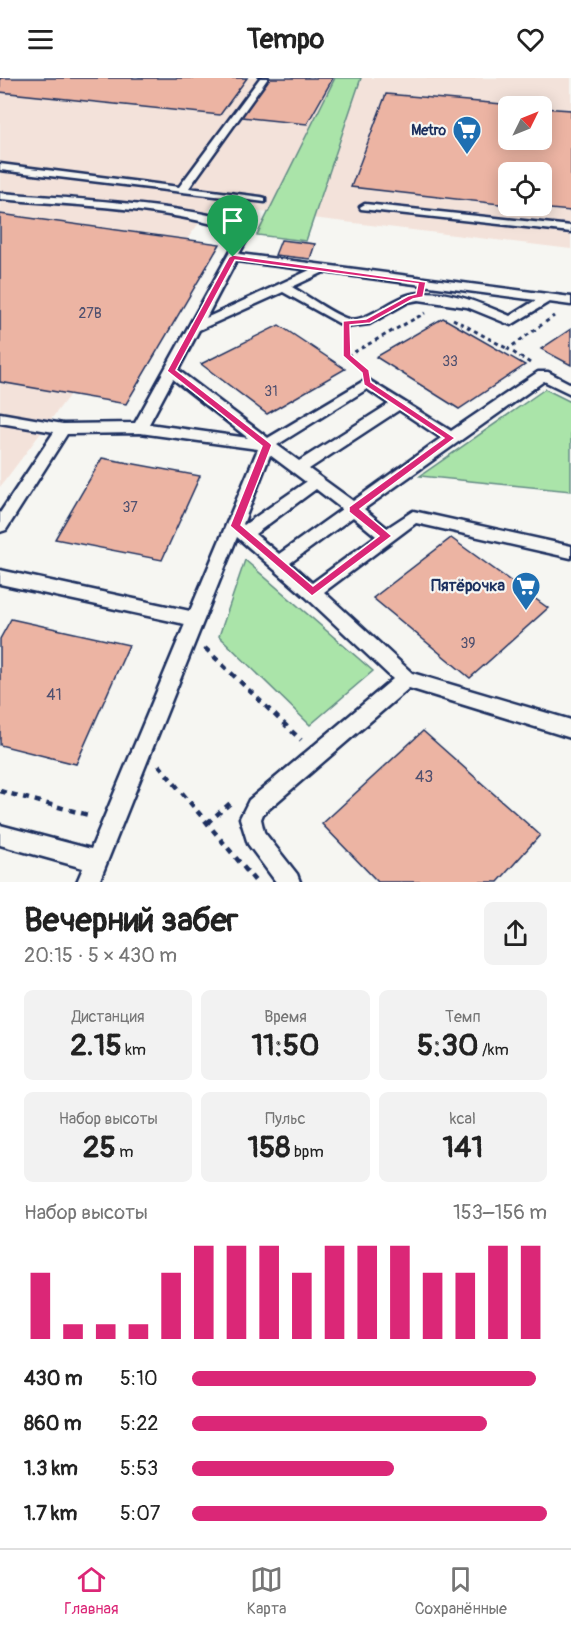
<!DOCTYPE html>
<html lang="ru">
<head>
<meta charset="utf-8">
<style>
	:root { --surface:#fff; --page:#f2f2f2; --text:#222; --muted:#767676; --line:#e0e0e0; --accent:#db2777 }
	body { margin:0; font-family:Pangolin,sans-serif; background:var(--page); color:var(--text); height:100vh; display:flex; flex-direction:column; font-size:22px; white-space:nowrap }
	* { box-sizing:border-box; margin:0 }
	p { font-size:20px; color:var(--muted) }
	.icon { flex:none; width:33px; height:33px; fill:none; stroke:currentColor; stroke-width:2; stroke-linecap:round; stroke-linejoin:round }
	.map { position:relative; height:804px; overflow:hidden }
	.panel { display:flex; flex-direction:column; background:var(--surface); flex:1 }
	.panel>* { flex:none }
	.needle { width:39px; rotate:47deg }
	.buttons { position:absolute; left:498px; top:18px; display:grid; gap:12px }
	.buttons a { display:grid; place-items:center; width:54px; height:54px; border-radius:9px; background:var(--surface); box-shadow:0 3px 15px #0003; font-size:30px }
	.pin { position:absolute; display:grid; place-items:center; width:51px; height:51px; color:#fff; margin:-62px -26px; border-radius:50% 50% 50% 0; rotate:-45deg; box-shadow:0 0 6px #0007 }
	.pin .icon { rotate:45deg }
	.round { display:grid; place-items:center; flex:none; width:63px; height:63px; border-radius:9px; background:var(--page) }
	.head { display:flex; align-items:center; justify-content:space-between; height:102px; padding:0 24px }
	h1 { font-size:33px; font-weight:800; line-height:45px }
	.figures { display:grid; grid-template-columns:repeat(3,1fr); gap:9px; height:102px; padding:6px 24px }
	.figures div { display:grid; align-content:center; border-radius:9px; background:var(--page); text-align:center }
	.figures b { font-size:30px; font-weight:800 }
	.figures small { font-size:16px; font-weight:400 }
	.figures p { font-size:16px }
	.chart { height:168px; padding:12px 24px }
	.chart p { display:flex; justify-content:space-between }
	.chart svg { width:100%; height:108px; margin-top:6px; stroke:var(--accent); stroke-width:6 }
	ul { padding:0 24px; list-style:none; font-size:20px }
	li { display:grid; grid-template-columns:96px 72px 1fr; align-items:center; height:45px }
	li i { height:15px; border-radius:8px; background:var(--accent) }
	header { display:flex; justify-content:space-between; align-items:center; height:78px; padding:0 24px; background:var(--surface); font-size:27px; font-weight:800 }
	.menu { display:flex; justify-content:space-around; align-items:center; height:84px; border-top:2px solid var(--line); background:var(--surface); font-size:16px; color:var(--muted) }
	.menu a { display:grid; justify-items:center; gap:3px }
	.menu .selected { color:var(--accent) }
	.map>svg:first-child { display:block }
</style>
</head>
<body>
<header><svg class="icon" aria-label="menu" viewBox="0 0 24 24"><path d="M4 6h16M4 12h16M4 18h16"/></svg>Tempo<svg class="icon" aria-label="heart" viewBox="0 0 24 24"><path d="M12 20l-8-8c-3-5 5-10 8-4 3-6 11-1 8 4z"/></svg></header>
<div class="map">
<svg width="571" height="804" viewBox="0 0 571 804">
	<rect width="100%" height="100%" fill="#f6f6f2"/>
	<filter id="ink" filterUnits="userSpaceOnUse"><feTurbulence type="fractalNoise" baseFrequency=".0167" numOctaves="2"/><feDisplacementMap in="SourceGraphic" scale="12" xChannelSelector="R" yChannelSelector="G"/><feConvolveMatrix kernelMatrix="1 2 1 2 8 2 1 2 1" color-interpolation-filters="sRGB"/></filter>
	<g filter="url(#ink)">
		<path fill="#f3e2da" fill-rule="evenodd" d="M0,0H571V171L212,128L0,409ZM508,28H542V62H508ZM508,94H542V128H508Z"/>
		<path fill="#aae4a9" stroke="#628a84" stroke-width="1.5" d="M335,0H361L306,163L257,157Z
			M545,311L571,324V413L420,398Z
			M245,482L373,593L310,647L219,558Z"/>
		<path fill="#ecb4a3" stroke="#1b2f5e" stroke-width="1.5" d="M0,0H247L220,37L0,14Z
			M269,0H333L307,46L241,39Z
			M386,16L527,28H508V62H542V30L571,32V133L518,128H542V94H508V127L351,109Z
			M0,136L220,166L126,326L0,304Z
			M281,162L315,166L310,181L275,177Z
			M443,240L525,287L459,331L376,279Z
			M279,247L345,291L267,336L201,286Z
			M571,251V287L541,271Z
			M102,380L200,398L162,482L55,461Z
			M451,460L548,530L470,600L373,520Z
			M11,541L129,567L76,686L0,667V561Z
			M423,653L540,757L498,804H378L322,746Z"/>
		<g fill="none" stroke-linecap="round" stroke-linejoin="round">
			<g stroke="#1b2f5e" stroke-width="5">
				<path id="service" d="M260,0H268L189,110L261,119L265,120V124L0,92V86L179,109Z
					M0,115C46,119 224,128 252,152L239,176L571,219V227L549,224L511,247L467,229L419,222L408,224L369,246L346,249L283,214L199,252L178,292L268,360L367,301L451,353L538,294H548L571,306V316L544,303L364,431L387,450L413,433L571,468V480L416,445L324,514L412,595L571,642V660L409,610L263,736L261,741L264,754L297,796L300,804H276L248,766L240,740L249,722L393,601L306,519L237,459L99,804H77L83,790L0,767V747L91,771L185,546L0,506V492L190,533L258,371L140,355L67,356L6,452L0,454V435L54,354L0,345V335L63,346L135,345L241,154C164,129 80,128 0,121ZM236,183L310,192L206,240ZM324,194L536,222L510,238C481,226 445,209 412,216C394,219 365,246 348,241C334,237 306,217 292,209ZM173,301L248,360L149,346ZM367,311L389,326L299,383L277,367ZM399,332L441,360L353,423L309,391ZM270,377L306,404L244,447L243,446ZM316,411L342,431L279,476L255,456ZM353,439L376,458L312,505L290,485Z
					M365,126L571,148V154L361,131L360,129Z"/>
			</g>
			<path stroke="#1b2f5e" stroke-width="3" stroke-dasharray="4 4" stroke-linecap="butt" d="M453,241L508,271
				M346,258L347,278L363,291
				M347,278L425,235
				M530,285L508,271L554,238"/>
			<path stroke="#1b2f5e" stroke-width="4.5" stroke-dasharray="6 6" stroke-linecap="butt" d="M205,570L301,662
				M159,687L256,804
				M0,713L92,738
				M207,745L234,722"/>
			<use href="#service" fill="#f6f6f2" fill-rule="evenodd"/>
		</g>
	</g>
	<path fill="#db2777" stroke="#fff" stroke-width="1.5" fill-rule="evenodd" d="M233,177L426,204L423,219L413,221L370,245L350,247L351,277L369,292L371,304L455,360L360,431L392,458L312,518L230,448L262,368L167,293L229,179ZM235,182L418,206L416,216L408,218L366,241L343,243V278L362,295L364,307L444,360L349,429V434L379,458L313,508L241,447L272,367L270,365L176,292Z"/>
	<defs>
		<g id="supermarket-pin" transform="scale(1.5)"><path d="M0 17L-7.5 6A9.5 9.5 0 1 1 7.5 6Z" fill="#1f6fb2" stroke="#f6f6f2"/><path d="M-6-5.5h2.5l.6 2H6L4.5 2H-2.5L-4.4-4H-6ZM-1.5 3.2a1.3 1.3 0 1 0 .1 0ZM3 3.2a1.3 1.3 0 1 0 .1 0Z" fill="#fff"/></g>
	</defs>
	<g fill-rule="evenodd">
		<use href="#supermarket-pin" x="467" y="52"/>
		<use href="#supermarket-pin" x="526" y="508"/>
	</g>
	<g text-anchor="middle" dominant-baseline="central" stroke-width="4.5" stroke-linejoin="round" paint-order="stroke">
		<g font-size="14" font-weight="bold" fill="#1b2f5e" stroke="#f6f6f2" text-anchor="end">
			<text x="446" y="52">Metro</text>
		</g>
		<g font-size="14" fill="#4f506f">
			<text x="90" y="235">27В</text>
			<text x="450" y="283">33</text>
			<text x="271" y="313">31</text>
			<text x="130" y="429">37</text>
			<text x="468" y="565">39</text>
		</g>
		<g font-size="16" font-weight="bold" fill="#1b2f5e" stroke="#f6f6f2" text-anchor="end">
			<text x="505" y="508">Пятёрочка</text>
		</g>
		<g font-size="16" fill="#4f506f">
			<text x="54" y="617">41</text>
			<text x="424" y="699">43</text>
		</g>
	</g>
</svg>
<div class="buttons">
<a><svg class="needle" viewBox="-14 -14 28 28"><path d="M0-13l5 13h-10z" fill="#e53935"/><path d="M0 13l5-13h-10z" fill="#767676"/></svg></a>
<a><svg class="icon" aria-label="locate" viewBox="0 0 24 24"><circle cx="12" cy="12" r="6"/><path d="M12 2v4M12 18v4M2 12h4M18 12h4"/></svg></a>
</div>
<div class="pin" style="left:233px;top:179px;background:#1e9e55"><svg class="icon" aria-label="arrive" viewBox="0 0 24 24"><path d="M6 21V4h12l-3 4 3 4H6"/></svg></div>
</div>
<section class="panel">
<div class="head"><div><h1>Вечерний забег</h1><p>20:15 · 5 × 430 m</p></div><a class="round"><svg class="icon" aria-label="share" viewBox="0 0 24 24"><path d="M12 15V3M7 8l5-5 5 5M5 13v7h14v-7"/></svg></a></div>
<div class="figures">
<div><p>Дистанция</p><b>2.15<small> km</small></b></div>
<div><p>Время</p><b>11:50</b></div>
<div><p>Темп</p><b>5:30<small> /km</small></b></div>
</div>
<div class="figures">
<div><p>Набор высоты</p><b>25<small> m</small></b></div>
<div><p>Пульс</p><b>158<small> bpm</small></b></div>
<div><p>kcal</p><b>141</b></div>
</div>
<div class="chart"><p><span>Набор высоты</span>153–156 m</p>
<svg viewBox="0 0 160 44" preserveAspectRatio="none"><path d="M5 44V17M15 44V38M25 44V38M35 44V38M45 44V17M55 44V6M65 44V6M75 44V6M85 44V17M95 44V6M105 44V6M115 44V6M125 44V17M135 44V17M145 44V6M155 44V6"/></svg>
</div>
<ul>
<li><b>430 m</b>5:10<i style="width:97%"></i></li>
<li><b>860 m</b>5:22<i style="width:83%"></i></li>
<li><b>1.3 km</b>5:53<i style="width:57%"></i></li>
<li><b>1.7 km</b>5:07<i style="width:100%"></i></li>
</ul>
</section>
<nav class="menu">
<a class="selected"><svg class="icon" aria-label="home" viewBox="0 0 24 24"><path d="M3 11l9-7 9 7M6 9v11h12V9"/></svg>Главная</a>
<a><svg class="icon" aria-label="map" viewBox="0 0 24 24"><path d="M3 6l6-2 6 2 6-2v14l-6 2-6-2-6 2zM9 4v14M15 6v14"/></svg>Карта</a>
<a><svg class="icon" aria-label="saved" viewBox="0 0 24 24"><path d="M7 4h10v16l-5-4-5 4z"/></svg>Сохранённые</a>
</nav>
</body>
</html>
